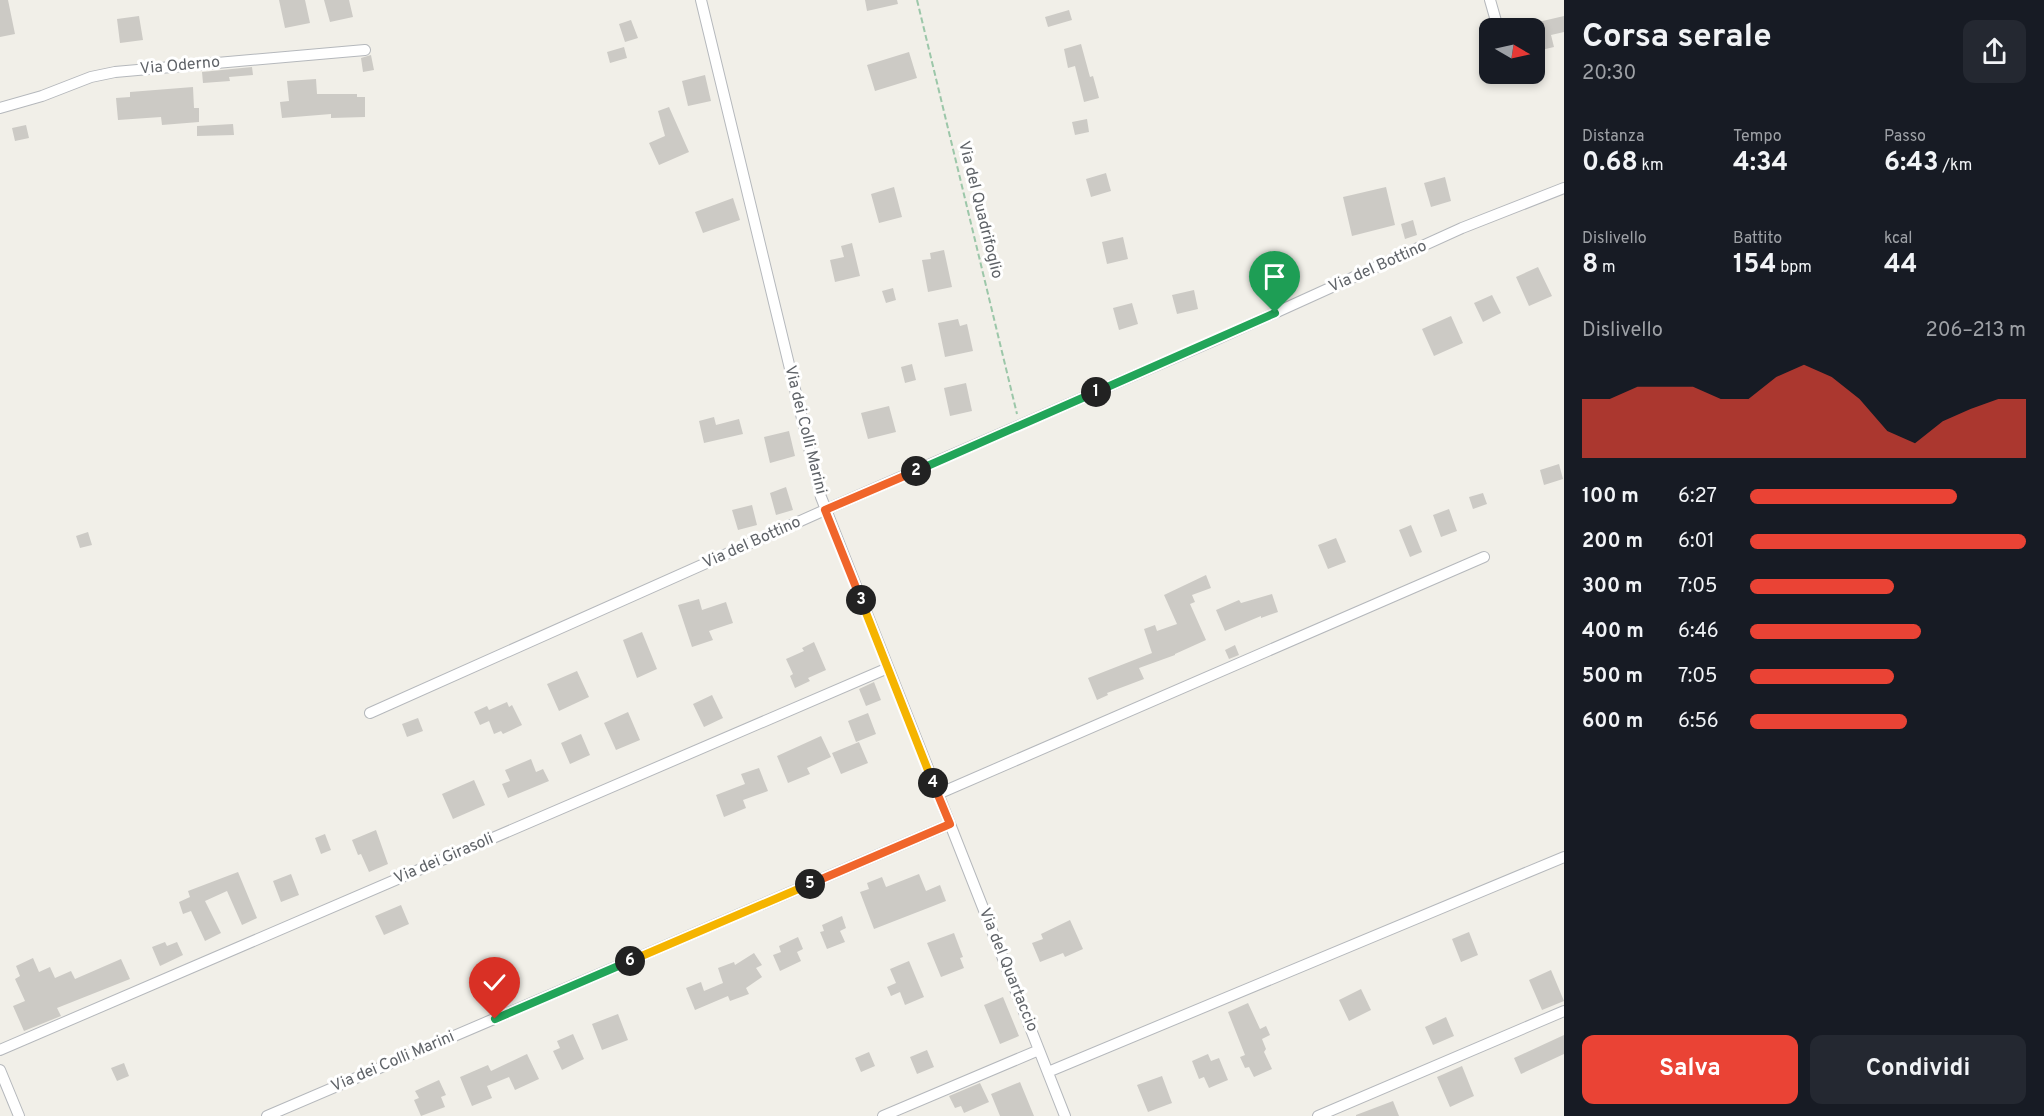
<!DOCTYPE html>
<html lang="it">
<head>
<meta charset="utf-8">
<style>
	:root { --surface:#171b24; --page:#242831; --text:#f1f3f6; --muted:#9ea1a6; --accent:#ea4335 }
	body { margin:0; font-family:Overpass,sans-serif; background:var(--page); color:var(--text); height:100vh; display:flex; flex-direction:column; font-size:22px; white-space:nowrap }
	* { box-sizing:border-box; margin:0 }
	p { font-size:20px; color:var(--muted) }
	.icon { flex:none; width:33px; height:33px; fill:none; stroke:currentColor; stroke-width:2; stroke-linecap:round; stroke-linejoin:round }
	.map { position:relative; flex:1; overflow:hidden }
	.details { display:flex; flex-direction:column; background:var(--surface); width:480px }
	.details>* { flex:none }
	.needle { width:39px; rotate:99deg }
	.controls { position:absolute; left:1479px; top:18px; display:grid; gap:12px }
	.controls a { display:grid; place-items:center; width:66px; height:66px; border-radius:12px; background:var(--surface); box-shadow:0 3px 9px #0003; font-size:30px }
	.pin { position:absolute; display:grid; place-items:center; width:51px; height:51px; color:#fff; margin:-62px -26px; border-radius:50% 50% 50% 0; rotate:-45deg; box-shadow:0 0 6px #0007 }
	.pin .icon { rotate:45deg }
	.km { position:absolute; width:30px; height:30px; margin:-15px; border-radius:50%; background:#222; color:#fff; font-size:16px; line-height:30px; text-align:center }
	.round { display:grid; place-items:center; flex:none; width:63px; height:63px; border-radius:12px; background:var(--page) }
	.headline { display:flex; align-items:center; justify-content:space-between; height:102px; padding:0 18px }
	h1 { font-size:33px; font-weight:700; line-height:45px }
	.metrics { display:grid; grid-template-columns:repeat(3,1fr); gap:9px; height:102px; padding:6px 18px }
	.metrics div { display:grid; align-content:center }
	.metrics b { font-size:26px; font-weight:700 }
	.metrics small { font-size:16px; font-weight:400 }
	.metrics p { font-size:16px }
	.chart { height:168px; padding:12px 18px }
	.chart p { display:flex; justify-content:space-between }
	.chart svg { width:100%; height:108px; margin-top:6px; fill:var(--accent); opacity:.7 }
	.action { display:flex; gap:12px; margin-top:auto; padding:12px 18px }
	.action a { flex:1; height:69px; border-radius:12px; background:var(--accent); color:#fff; font-size:24px; font-weight:700; line-height:69px; text-align:center }
	.action a+a { background:var(--page); color:var(--text) }
	ul { padding:0 18px; list-style:none; font-size:20px }
	li { display:grid; grid-template-columns:96px 72px 1fr; align-items:center; height:45px }
	li i { height:15px; border-radius:8px; background:var(--accent) }
	main { display:flex; flex:1; min-height:0 }
	.map>svg:first-child { display:block }
</style>
</head>
<body>
<main>
<div class="map">
<svg width="1564" height="1116" viewBox="0 0 1564 1116">
	<rect width="100%" height="100%" fill="#f1efe8"/>
	<path fill="#cccac5" d="M0,0H8L15,34L0,37Z
		M279,0H305L310,23L285,28Z
		M324,0H349L353,17L330,22Z
		M865,0H897L898,4L867,11Z
		M1069,10L1072,20L1048,27L1045,17Z
		M139,16L143,40L120,43L117,19Z
		M1564,16V32L1551,35L1554,47L1537,51L1534,23Z
		M631,20L638,38L625,42L619,24Z
		M1081,44L1090,77L1093,76L1099,98L1084,102L1075,66L1068,68L1064,49Z
		M624,47L627,58L610,63L607,52Z
		M909,52L917,78L875,91L867,65Z
		M371,55L374,70L363,72L361,58Z
		M252,67L253,75L229,77L230,81L203,83L202,72Z
		M705,75L711,101L688,106L682,81Z
		M316,79L317,94H357V97H365V117L331,118V114L282,118L280,102L289,101L287,81Z
		M193,87L194,108H199V122L162,125L161,117L118,120L116,98L130,97V92Z
		M669,107L689,152L659,165L649,143L665,136L658,111Z
		M1087,119L1089,132L1075,135L1072,122Z
		M233,124L234,135L197,136V126Z
		M26,125L29,138L15,141L12,128Z
		M1106,173L1111,191L1091,197L1086,179Z
		M1445,177L1451,201L1431,207L1424,183Z
		M894,187L902,217L879,223L871,194Z
		M1386,187L1395,225L1352,236L1343,197Z
		M733,198L740,220L703,233L695,212Z
		M1413,220L1417,235L1405,239L1401,224Z
		M1123,237L1128,259L1107,264L1102,242Z
		M852,243L860,276L835,282L830,260L844,257L841,246Z
		M944,250L952,287L928,292L922,260L931,259L930,253Z
		M1538,267L1552,296L1529,306L1516,277Z
		M893,288L896,300L886,303L882,291Z
		M1194,290L1198,309L1177,314L1172,295Z
		M1492,295L1501,313L1483,322L1474,303Z
		M1132,303L1138,324L1119,330L1113,308Z
		M1451,316L1463,343L1434,356L1422,329Z
		M958,319L960,326L967,324L973,351L945,357L938,323Z
		M912,364L916,380L905,383L901,367Z
		M966,383L972,411L950,416L944,388Z
		M889,406L896,432L868,439L861,413Z
		M714,417L716,425L739,419L743,434L704,443L699,421Z
		M789,431L795,456L770,463L764,437Z
		M1559,464L1563,479L1544,485L1540,470Z
		M786,487L793,510L776,515L770,493Z
		M1483,493L1487,504L1473,509L1469,497Z
		M752,505L757,525L738,530L732,510Z
		M1449,509L1457,531L1441,537L1433,515Z
		M1411,525L1422,552L1410,557L1399,530Z
		M88,532L92,545L80,548L76,536Z
		M1336,538L1346,562L1328,569L1318,545Z
		M1206,575L1211,588L1192,595L1195,602L1190,604L1206,640L1175,654V655L1139,668L1144,679L1107,693L1108,695L1097,700L1088,678L1152,653L1144,629L1155,625L1157,631L1177,624L1164,595Z
		M1272,594L1278,612L1261,618V616L1225,631L1216,610L1239,600L1241,603Z
		M699,599L702,610L726,602L733,623L709,631L713,640L692,647L678,605Z
		M642,632L657,669L637,678L623,640Z
		M814,642L826,670L808,678L810,681L795,688L790,676L793,674L786,659L804,651L802,648Z
		M1235,645L1239,655L1229,659L1225,650Z
		M577,671L589,697L559,711L547,684Z
		M874,682L881,700L866,706L859,689Z
		M712,695L723,718L704,727L693,704Z
		M507,702L509,707L512,705L522,725L503,734L501,731L494,734L489,721L480,725L474,712L487,706L489,710Z
		M628,712L640,740L616,750L604,723Z
		M868,713L876,734L856,742L848,721Z
		M418,718L423,731L407,737L402,724Z
		M581,734L590,755L570,764L561,743Z
		M821,736L831,757L807,768L810,774L788,783L777,756Z
		M859,742L868,763L841,774L832,753Z
		M531,759L536,772L543,769L549,781L508,798L502,784L510,781L505,770Z
		M759,768L768,791L743,800L746,808L724,817L716,795L745,784L741,774Z
		M474,780L485,805L453,819L442,794Z
		M376,830L388,864L369,872L361,854L358,855L352,840Z
		M325,834L331,850L321,854L315,838Z
		M238,872L257,918L242,925L227,891L205,901L221,933L205,941L191,911L183,914L179,902L190,897L188,891Z
		M291,874L299,895L281,902L273,881Z
		M919,874L926,891L940,885L946,901L874,929L860,892L869,889L867,883L882,877L886,887Z
		M401,905L409,924L384,935L375,916Z
		M842,916L846,928L840,931L845,942L827,949L820,932L824,931L822,925Z
		M1070,920L1083,949L1065,957L1063,953L1040,962L1032,943L1043,939L1041,934Z
		M1469,932L1478,955L1461,962L1452,939Z
		M954,933L963,957L960,958L964,968L941,977L927,943Z
		M798,937L803,949L797,952L801,961L780,971L773,955L781,952L779,946Z
		M165,942L167,946L177,942L183,955L160,966L152,947Z
		M754,953L762,965L756,968L762,977L746,988L749,994L730,1001L728,996L695,1010L686,988L701,982L704,991L723,983L718,968L734,962L735,965Z
		M33,958L39,972L50,967L55,978L71,971L75,979L121,959L130,979L57,1008L61,1016L24,1031L13,1006L25,1001L15,979L20,976L16,966Z
		M909,961L924,997L905,1005L900,992L891,996L887,987L896,983L890,969Z
		M1551,970L1564,1001L1542,1010L1529,980Z
		M1361,989L1371,1010L1349,1021L1339,1000Z
		M1003,997L1019,1036L1000,1044L984,1005Z
		M1248,1003L1260,1029L1266,1026L1270,1035L1262,1039L1266,1049L1264,1052L1272,1069L1254,1077L1249,1067L1245,1068L1240,1057L1245,1055L1228,1012Z
		M618,1014L628,1040L602,1050L592,1024Z
		M1446,1017L1454,1036L1433,1045L1425,1027Z
		M573,1034L584,1059L562,1070L553,1051L560,1048L557,1041Z
		M1564,1035V1054L1521,1074L1514,1058Z
		M927,1050L934,1067L917,1074L910,1057Z
		M869,1052L875,1066L861,1072L855,1058Z
		M527,1054L539,1079L515,1090L509,1077L487,1086L492,1098L472,1106L460,1077L488,1065L491,1071Z
		M1208,1054L1211,1061L1219,1058L1228,1080L1209,1088L1204,1077L1199,1079L1192,1061Z
		M124,1063L129,1076L117,1081L111,1068Z
		M1462,1066L1474,1096L1450,1107L1437,1077Z
		M1162,1076L1172,1103L1148,1112L1137,1085Z
		M439,1080L446,1095L441,1097L445,1107L421,1116L414,1100L419,1098L415,1091Z
		M1020,1082L1034,1116H1000L991,1094Z
		M980,1083L989,1102L964,1113L961,1106L955,1108L949,1096Z
		M1393,1101L1399,1116H1356V1115Z"/>
	<g fill="none" stroke-linecap="round" stroke-linejoin="round">
		<g stroke="#b5b8bc" stroke-width="12">
			<path id="street" d="M1490,0L1498,28
				M1509,74L1510,77
				M0,108L42,96L91,77L115,72L365,50
				M370,713L825,510L1213,341L1462,228L1564,188
				M938,794L1484,557
				M950,824L1065,1116
				M0,1050L888,668
				M0,1070L19,1116
				M1048,1072L1564,857
				M267,1116L950,824L821,497L701,0
				M883,1116L1039,1050
				M1318,1116L1564,1011"/>
		</g>
		<path stroke="#9cc7a9" stroke-width="2" stroke-dasharray="6 3" stroke-linecap="butt" d="M917,0L1017,414"/>
		<use href="#street" stroke="#fff" stroke-width="10"/>
	</g>
	<g fill="none" stroke-linecap="round" stroke-linejoin="round">
		<g stroke="#fff" stroke-width="12">
			<path id="split-1" d="M1096,392L1275,313"/>
		</g>
		<g stroke="#fff" stroke-width="12">
			<path id="split-2" d="M916,471L1096,392"/>
		</g>
		<g stroke="#fff" stroke-width="12">
			<path id="split-3" d="M861,600L825,510L916,471"/>
		</g>
		<g stroke="#fff" stroke-width="12">
			<path id="split-4" d="M861,600L933,783"/>
		</g>
		<g stroke="#fff" stroke-width="12">
			<path id="split-5" d="M810,884L950,824L933,783"/>
		</g>
		<g stroke="#fff" stroke-width="12">
			<path id="split-6" d="M630,961L810,884"/>
		</g>
		<g stroke="#fff" stroke-width="12">
			<path id="split-7" d="M495,1019L630,961"/>
		</g>
		<use href="#split-1" stroke="#22a559" stroke-width="8"/>
		<use href="#split-2" stroke="#22a559" stroke-width="8"/>
		<use href="#split-3" stroke="#f0652b" stroke-width="8"/>
		<use href="#split-4" stroke="#f5b400" stroke-width="8"/>
		<use href="#split-5" stroke="#f0652b" stroke-width="8"/>
		<use href="#split-6" stroke="#f5b400" stroke-width="8"/>
		<use href="#split-7" stroke="#22a559" stroke-width="8"/>
	</g>
	<g text-anchor="middle" dominant-baseline="central" stroke-width="6" stroke-linejoin="round" paint-order="stroke">
		<g font-size="16" fill="#5f6368" stroke="#fff">
			<text transform="translate(180 66) rotate(-5)">Via Oderno</text>
			<text transform="translate(980 210) rotate(76)">Via del Quadrifoglio</text>
			<text transform="translate(1378 267) rotate(-24)">Via del Bottino</text>
			<text transform="translate(805 430) rotate(76)">Via dei Colli Marini</text>
			<text transform="translate(752 543) rotate(-24)">Via del Bottino</text>
			<text transform="translate(444 859) rotate(-23)">Via dei Girasoli</text>
			<text transform="translate(1008 970) rotate(68)">Via del Quartaccio</text>
			<text transform="translate(393 1062) rotate(-23)">Via dei Colli Marini</text>
		</g>
	</g>
</svg>
<div class="controls">
<a><svg class="needle" viewBox="-14 -14 28 28"><path d="M0-13l5 13h-10z" fill="#e53935"/><path d="M0 13l5-13h-10z" fill="#9ea1a6"/></svg></a>
</div>
<div class="pin" style="left:1275px;top:313px;background:#1e9e55"><svg class="icon" aria-label="arrive" viewBox="0 0 24 24"><path d="M6 21V4h12l-3 4 3 4H6"/></svg></div>
<div class="pin" style="left:495px;top:1019px;background:#d93025"><svg class="icon" aria-label="check" viewBox="0 0 24 24"><path d="M5 12l5 5 9-10"/></svg></div>
<b class="km" style="left:1096px;top:392px">1</b>
<b class="km" style="left:916px;top:471px">2</b>
<b class="km" style="left:861px;top:600px">3</b>
<b class="km" style="left:933px;top:783px">4</b>
<b class="km" style="left:810px;top:884px">5</b>
<b class="km" style="left:630px;top:961px">6</b>
</div>
<section class="details">
<div class="headline"><div><h1>Corsa serale</h1><p>20:30</p></div><a class="round"><svg class="icon" aria-label="share" viewBox="0 0 24 24"><path d="M12 15V3M7 8l5-5 5 5M5 13v7h14v-7"/></svg></a></div>
<div class="metrics">
<div><p>Distanza</p><b>0.68<small> km</small></b></div>
<div><p>Tempo</p><b>4:34</b></div>
<div><p>Passo</p><b>6:43<small> /km</small></b></div>
</div>
<div class="metrics">
<div><p>Dislivello</p><b>8<small> m</small></b></div>
<div><p>Battito</p><b>154<small> bpm</small></b></div>
<div><p>kcal</p><b>44</b></div>
</div>
<div class="chart"><p><span>Dislivello</span>206–213 m</p>
<svg viewBox="0 0 160 44" preserveAspectRatio="none"><path d="M0 44V20L10 20L20 15L30 15L40 15L50 20L60 20L70 11L80 6L90 11L100 20L110 33L120 38L130 29L140 24L150 20L160 20V44z"/></svg>
</div>
<ul>
<li><b>100 m</b>6:27<i style="width:75%"></i></li>
<li><b>200 m</b>6:01<i style="width:100%"></i></li>
<li><b>300 m</b>7:05<i style="width:52%"></i></li>
<li><b>400 m</b>6:46<i style="width:62%"></i></li>
<li><b>500 m</b>7:05<i style="width:52%"></i></li>
<li><b>600 m</b>6:56<i style="width:57%"></i></li>
</ul>
<div class="action"><a>Salva</a><a>Condividi</a></div>
</section>
</main>
</body>
</html>
